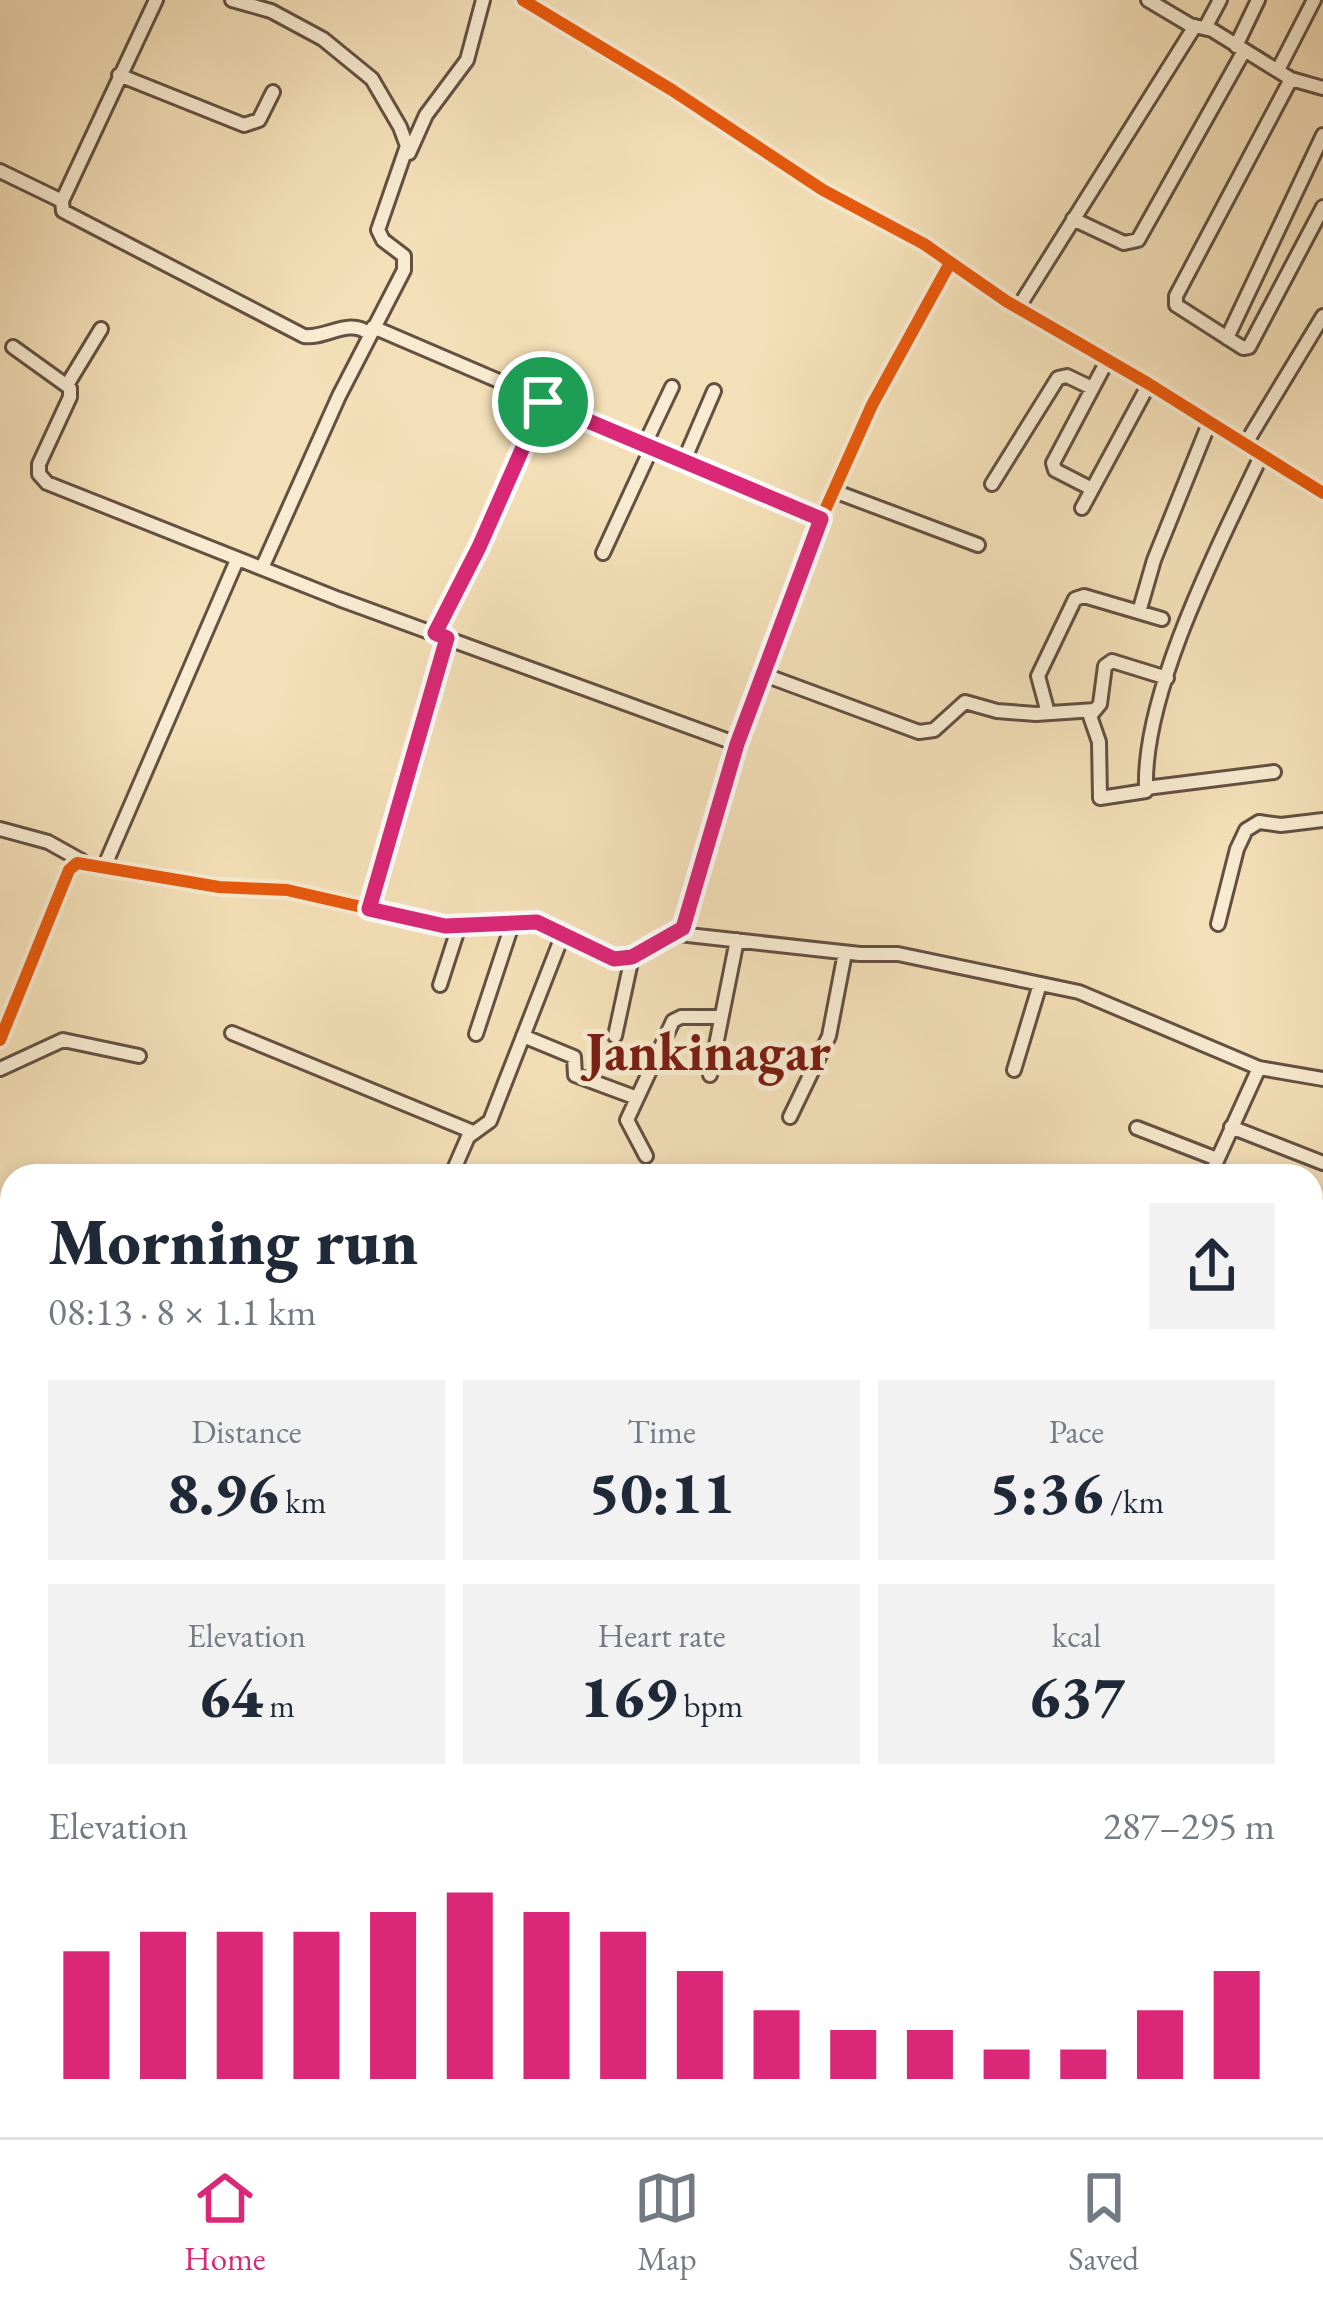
<!DOCTYPE html>
<html lang="en">
<head>
<meta charset="utf-8">
<style>
	:root { --surface:#fff; --page:#f2f2f3; --text:#1f2937; --muted:#747a83; --line:#e0e1e3; --accent:#db2777 }
	body { margin:0; font-family:"EB Garamond",serif; background:var(--page); color:var(--text); height:100vh; display:flex; flex-direction:column; font-size:45px; white-space:nowrap }
	* { box-sizing:border-box; margin:0 }
	p { font-size:39px; color:var(--muted) }
	.icon { flex:none; width:66px; height:66px; fill:none; stroke:currentColor; stroke-width:2; stroke-linecap:round; stroke-linejoin:round }
	.map { position:relative; flex:1; overflow:hidden }
	.side { position:absolute; left:0px; top:1164px; width:1323px; height:975px; display:flex; flex-direction:column; background:var(--surface); border-radius:36px 36px 0 0; box-shadow:0 6px 18px #0003 }
	.side>* { flex:none }
	.pin { position:absolute; display:grid; place-items:center; width:102px; height:102px; color:#fff; margin:-51px; border:6px solid #fff; border-radius:50%; box-shadow:0 3px 12px #0007 }
	.round { display:grid; place-items:center; flex:none; width:126px; height:126px; border-radius:0px; background:var(--page) }
	.head { display:flex; align-items:center; justify-content:space-between; height:204px; padding:0 48px }
	h1 { font-size:66px; font-weight:800; line-height:90px }
	.figures { display:grid; grid-template-columns:repeat(3,1fr); gap:18px; height:204px; padding:12px 48px }
	.figures div { display:grid; align-content:center; border-radius:0px; background:var(--page); text-align:center }
	.figures b { font-size:60px; font-weight:800 }
	.figures small { font-size:33px; font-weight:400 }
	.figures p { font-size:33px }
	.chart { height:336px; padding:24px 48px }
	.chart p { display:flex; justify-content:space-between }
	.chart svg { width:100%; height:216px; margin-top:12px; stroke:var(--accent); stroke-width:6 }
	.tab-bar { display:flex; justify-content:space-around; align-items:center; height:168px; border-top:3px solid var(--line); background:var(--surface); font-size:33px; color:var(--muted) }
	.tab-bar a { display:grid; justify-items:center; gap:6px }
	.tab-bar .active { color:var(--accent) }
	.map>svg:first-child { display:block }
</style>
</head>
<body>
<div class="map">
<svg width="1323" height="2137" viewBox="0 0 1323 2137">
	<rect width="100%" height="100%" fill="#f4e0b8"/>
	<filter id="stains"><feTurbulence type="fractalNoise" baseFrequency=".00167" numOctaves="4"/><feColorMatrix values="0 0 0 0 .2 0 0 0 0 .09 0 0 0 0 .02 0 0 0 .5 -.17"/></filter>
	<radialGradient id="worn" r=".72"><stop offset=".6" stop-color="#630" stop-opacity="0"/><stop offset="1" stop-color="#630" stop-opacity=".3"/></radialGradient>
	<g fill="none" stroke-linecap="round" stroke-linejoin="round">
		<g stroke="#635042" stroke-width="18">
			<path id="minor" d="M156,0L62,201L63,211L304,336C327,339 348,317 370,334
				M232,0L271,11L323,39L372,79L400,127L407,146L378,230L383,240L404,256V270L339,396L262,568
				M523,0L672,90L823,190L924,244L1006,301L1149,384L1323,493
				M1148,0L1190,25L1212,30L1291,79L1323,88
				M1205,28L1220,0
				M1236,46L1258,0
				M1278,70L1314,0
				M119,75L244,125L259,120L273,92
				M1291,79L1176,296V305L1243,348L1249,347L1323,207
				M409,153L426,115L467,60L483,0
				M0,171L62,201
				M1073,219L1124,243L1138,240L1244,51
				M1018,308L1195,26
				M373,327L821,519
				M1227,338L1323,135
				M13,347L70,388V397L39,464V474L47,483L339,599L737,744
				M67,385L101,329
				M1246,443L1323,316
				M644,446L672,387
				M1262,454C1220,543 1143,691 1146,788L1274,772
				M683,463L714,391
				M992,484L1058,378L1067,376L1092,388
				M1092,489L1055,470L1053,463L1108,359
				M834,491L978,545
				M1082,508L1149,384
				M603,553L651,449
				M1139,612L1154,560L1210,421
				M435,633L479,547L543,402
				M762,674L919,732L934,730L965,702L997,711L1036,714L1095,710
				M1048,713L1038,676L1075,599L1084,596L1162,619
				M1146,791L1100,798L1099,742L1090,716L1100,704L1105,666L1112,661L1167,678
				M0,829L48,842L82,861
				M105,865L237,560
				M369,909L447,637
				M1218,924L1237,849L1246,830L1259,822L1281,825L1323,820
				M679,934L860,954H898L1079,992L1259,1068
				M440,985L459,926
				M232,1033L473,1132
				M476,1034L513,922
				M523,1036L574,1057L575,1075L637,1098
				M615,1036L632,957
				M0,1040L69,870L77,863L219,887L287,890L445,926L537,922L614,959L632,957L656,940L679,934L737,744L821,519L872,405L950,263
				M0,1069L63,1040L139,1056
				M1014,1070L1040,984
				M710,1075L737,940
				M790,1117L829,1036L845,953
				M1231,1127L1323,1163
				M1137,1128L1217,1159
				M646,1156L627,1120L673,1021L681,1017H721
				M451,1176L468,1137L490,1121L563,934
				M1210,1176L1259,1068L1323,1079
				M1311,1238L1323,1207
				M1311,1307L1323,1311
				M1311,1358L1323,1363
				M1311,1402L1323,1406
				M0,1422L12,1425
				M1311,1488L1323,1465
				M1311,1586L1317,1573L1323,1572
				M1311,1803L1323,1806
				M1311,2112L1316,2111
				M997,2127L999,2137
				M1127,2127L1128,2137
				M1226,2132L1248,2127
				M536,2137L538,2127
				M938,2137V2127"/>
		</g>
		<g stroke="#33201a" stroke-width="24">
			<path id="trunk" d="M1311,1982L1323,1979
				M1311,1995L1323,1992
				M377,2137H451
				M563,2137L652,2127
				M661,2137L721,2127"/>
		</g>
		<use href="#minor" stroke="#f8ebd1" stroke-width="12"/>
		<use href="#trunk" stroke="#f4e0b8" stroke-width="18"/>
		<g stroke="#f8ebd1" stroke-width="20">
			<path id="cycleway" d="M523,0L672,90L823,190L924,244L1006,301L1149,384L1323,493
				M0,1040L69,870L77,863L219,887L287,890L445,926L537,922L614,959L632,957L656,940L679,934L737,744L821,519L872,405L950,263"/>
		</g>
		<use href="#cycleway" stroke="#e8590c" stroke-width="12"/>
	</g>
	<g fill="none" stroke-linecap="round" stroke-linejoin="round">
		<g stroke="#fff" stroke-width="24">
			<path id="route" d="M543,402L821,519L737,744L683,928L632,957L614,959L537,922L445,926L369,909L447,638L435,633L479,547Z"/>
		</g>
		<use href="#route" stroke="#db2777" stroke-width="15"/>
	</g>
	<g text-anchor="middle" dominant-baseline="central" stroke-width="10" stroke-linejoin="round" paint-order="stroke">
		<g font-size="54" font-weight="bold" fill="#7a1f14" stroke="#f8ebd1">
			<text x="708" y="1051">Jankinagar</text>
		</g>
	</g>
	<rect width="100%" height="100%" filter="url(#stains)"/>
	<rect width="100%" height="100%" fill="url(#worn)"/>
</svg>
<div class="pin" style="left:543px;top:402px;background:#1e9e55"><svg class="icon" aria-label="arrive" viewBox="0 0 24 24"><path d="M6 21V4h12l-3 4 3 4H6"/></svg></div>
<section class="side">
<div class="head"><div><h1>Morning run</h1><p>08:13 · 8 × 1.1 km</p></div><a class="round"><svg class="icon" aria-label="share" viewBox="0 0 24 24"><path d="M12 15V3M7 8l5-5 5 5M5 13v7h14v-7"/></svg></a></div>
<div class="figures">
<div><p>Distance</p><b>8.96<small> km</small></b></div>
<div><p>Time</p><b>50:11</b></div>
<div><p>Pace</p><b>5:36<small> /km</small></b></div>
</div>
<div class="figures">
<div><p>Elevation</p><b>64<small> m</small></b></div>
<div><p>Heart rate</p><b>169<small> bpm</small></b></div>
<div><p>kcal</p><b>637</b></div>
</div>
<div class="chart"><p><span>Elevation</span>287–295 m</p>
<svg viewBox="0 0 160 44" preserveAspectRatio="none"><path d="M5 44V18M15 44V14M25 44V14M35 44V14M45 44V10M55 44V6M65 44V10M75 44V14M85 44V22M95 44V30M105 44V34M115 44V34M125 44V38M135 44V38M145 44V30M155 44V22"/></svg>
</div>
</section>
</div>
<nav class="tab-bar">
<a class="active"><svg class="icon" aria-label="home" viewBox="0 0 24 24"><path d="M3 11l9-7 9 7M6 9v11h12V9"/></svg>Home</a>
<a><svg class="icon" aria-label="map" viewBox="0 0 24 24"><path d="M3 6l6-2 6 2 6-2v14l-6 2-6-2-6 2zM9 4v14M15 6v14"/></svg>Map</a>
<a><svg class="icon" aria-label="saved" viewBox="0 0 24 24"><path d="M7 4h10v16l-5-4-5 4z"/></svg>Saved</a>
</nav>
</body>
</html>
